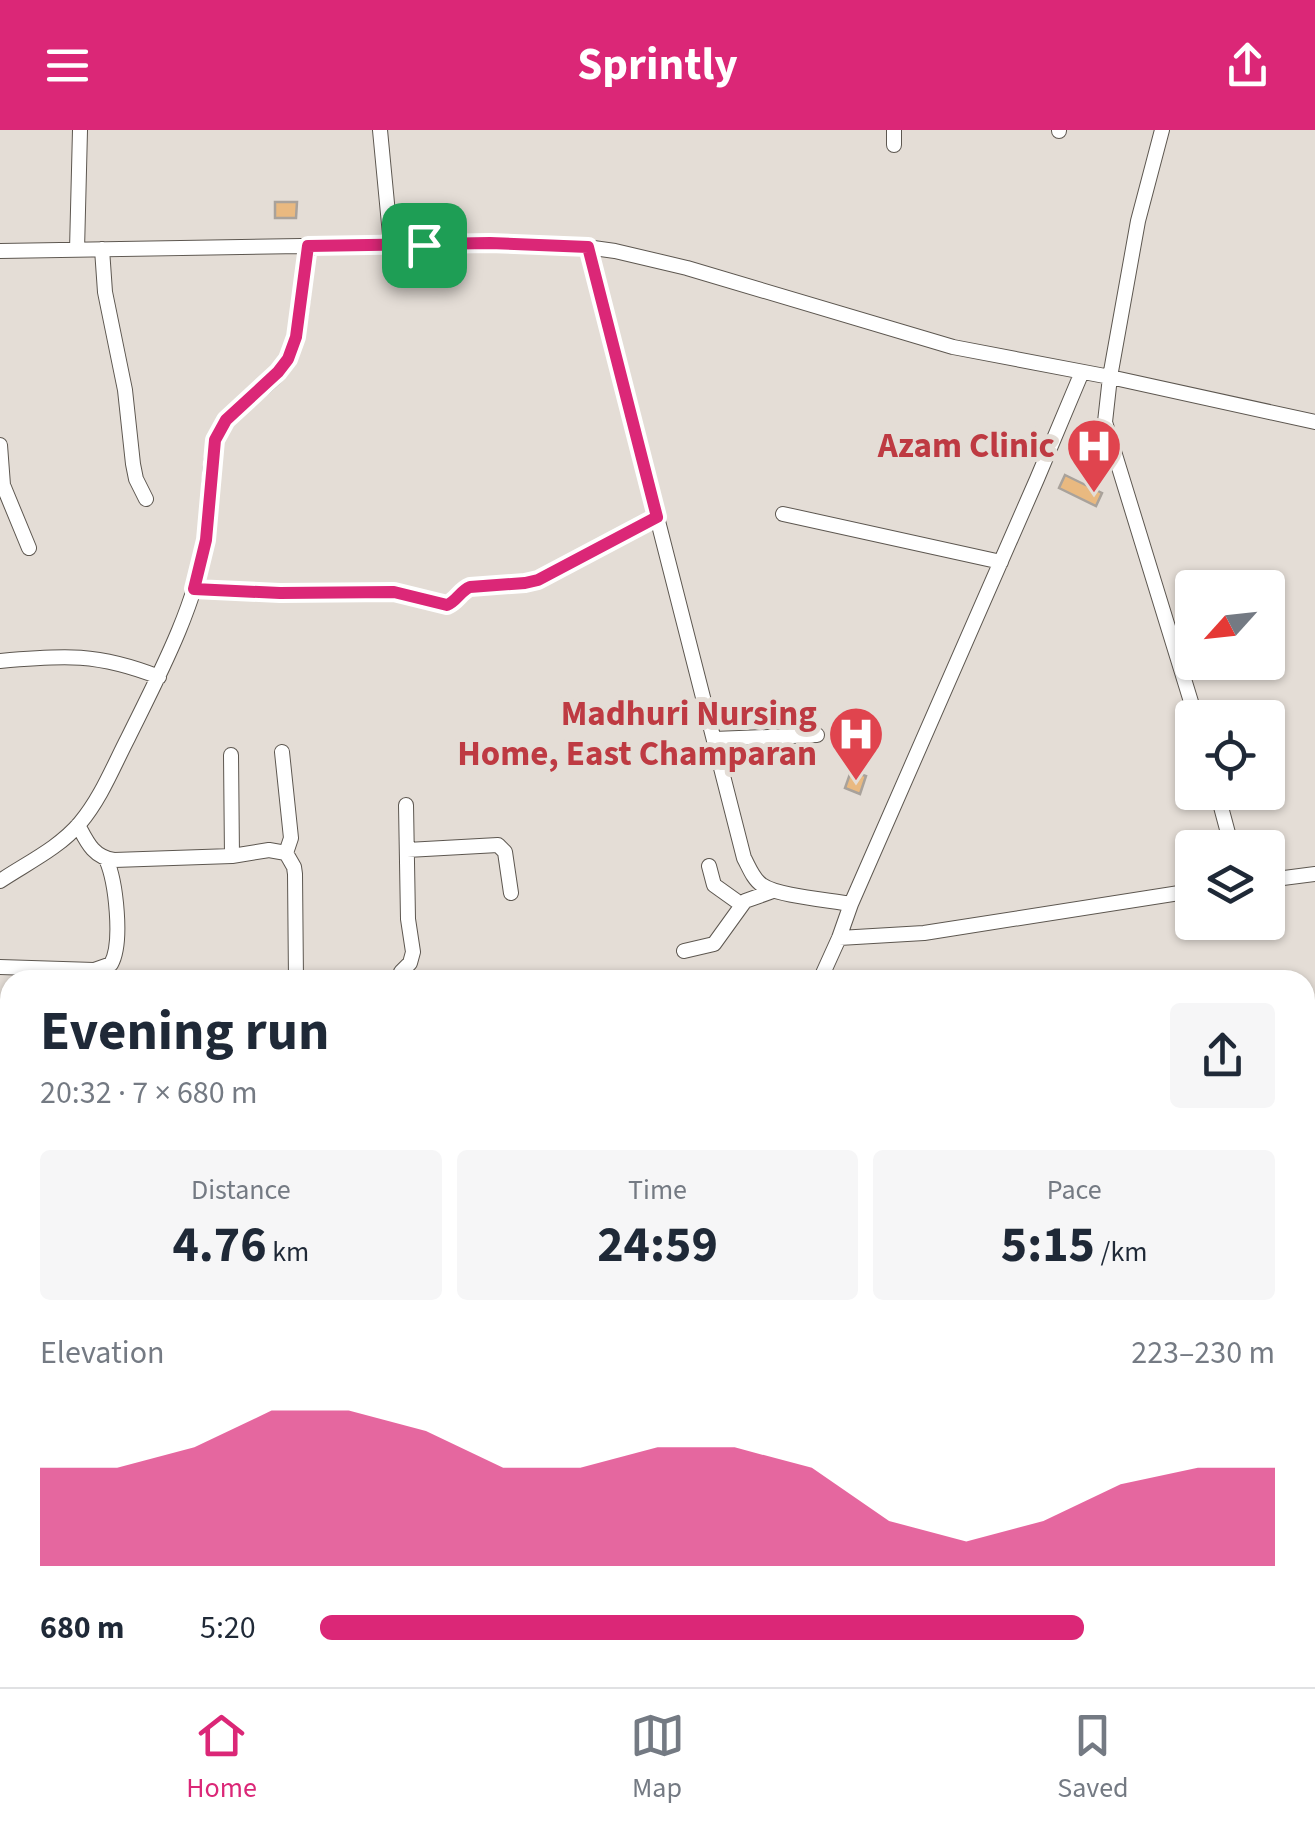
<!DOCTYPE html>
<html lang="en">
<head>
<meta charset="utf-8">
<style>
	:root { --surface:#fff; --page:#f6f6f7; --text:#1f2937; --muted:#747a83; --line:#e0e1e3; --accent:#db2777 }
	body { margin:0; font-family:"Source Sans 3",sans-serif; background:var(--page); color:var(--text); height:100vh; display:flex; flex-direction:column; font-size:38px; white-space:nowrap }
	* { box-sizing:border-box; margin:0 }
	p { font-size:32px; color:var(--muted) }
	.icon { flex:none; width:55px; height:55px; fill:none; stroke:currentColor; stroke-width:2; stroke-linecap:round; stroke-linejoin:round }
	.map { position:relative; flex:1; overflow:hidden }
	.side { position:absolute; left:0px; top:840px; width:1315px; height:718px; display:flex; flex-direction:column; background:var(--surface); border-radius:30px 30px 0 0; box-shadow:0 2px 8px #0004 }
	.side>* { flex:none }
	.needle { width:65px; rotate:243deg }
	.controls { position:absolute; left:1175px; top:440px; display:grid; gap:20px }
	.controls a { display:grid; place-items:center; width:110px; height:110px; border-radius:10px; background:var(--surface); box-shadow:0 2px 8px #0004; font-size:50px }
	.pin { position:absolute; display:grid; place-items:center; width:85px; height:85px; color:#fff; margin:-42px; border-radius:20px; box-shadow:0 5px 15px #0006 }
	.round { display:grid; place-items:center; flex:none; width:105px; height:105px; border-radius:10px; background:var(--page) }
	.summary { display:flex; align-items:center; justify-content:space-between; height:170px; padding:0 40px }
	h1 { font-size:55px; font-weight:700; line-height:75px }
	.metrics { display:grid; grid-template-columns:repeat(3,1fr); gap:15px; height:170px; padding:10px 40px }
	.metrics div { display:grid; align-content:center; border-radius:10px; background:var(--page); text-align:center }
	.metrics b { font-size:50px; font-weight:700 }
	.metrics small { font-size:28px; font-weight:400 }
	.metrics p { font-size:28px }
	.chart { height:280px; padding:20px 40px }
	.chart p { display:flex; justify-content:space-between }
	.chart svg { width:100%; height:180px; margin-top:10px; fill:var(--accent); opacity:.7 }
	ul { padding:0 40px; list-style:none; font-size:32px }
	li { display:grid; grid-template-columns:160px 120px 1fr; align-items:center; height:75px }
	li i { height:25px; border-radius:12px; background:var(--accent) }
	header { display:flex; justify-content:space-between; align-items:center; height:130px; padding:0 40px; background:var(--accent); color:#fff; font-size:45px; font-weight:700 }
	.dock { display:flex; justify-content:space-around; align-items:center; height:140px; border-top:2px solid var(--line); background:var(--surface); font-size:28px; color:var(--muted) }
	.dock a { display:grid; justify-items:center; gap:5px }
	.dock .on { color:var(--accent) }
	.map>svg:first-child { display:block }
</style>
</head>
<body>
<header><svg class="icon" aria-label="menu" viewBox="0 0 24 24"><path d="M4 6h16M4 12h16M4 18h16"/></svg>Sprintly<svg class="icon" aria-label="share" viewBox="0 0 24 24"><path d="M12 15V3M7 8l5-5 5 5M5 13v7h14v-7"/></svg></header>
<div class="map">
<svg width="1315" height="1557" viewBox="0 0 1315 1557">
	<rect width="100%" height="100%" fill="#e4ddd6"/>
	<path fill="#e9b980" stroke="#a9a29b" stroke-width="2.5" d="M275,72H297L296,88H275Z
		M1065,345L1102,363L1096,376L1059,358Z
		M851,641L866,646L860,664L845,658Z"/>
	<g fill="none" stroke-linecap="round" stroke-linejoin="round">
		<g stroke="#5d5750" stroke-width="16">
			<path id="minor" d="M380,0L391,115
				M894,0V15
				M1162,0L1138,91L1110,247L1105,292L1196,588
				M1059,1V0
				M588,117L744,728C749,737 753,749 762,755C777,766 830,770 851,774
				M102,119L105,162L125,260L133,334L136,349L146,369
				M77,120L80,0
				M0,121L490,113L579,116L615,121L687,138L953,217L1110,247L1315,292
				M0,315L3,355L29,418
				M783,384L1001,432
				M194,459L280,463L394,462L447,475L470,457L525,453L538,450L657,387
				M0,531C64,525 98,523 159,547
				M714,609L817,605
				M282,622L291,708L286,723
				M231,625L232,726
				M1217,662L1232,718
				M78,695C87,712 93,727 114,730L232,726L269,720L286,723L294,737L295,744L296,850
				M407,720L498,715L505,722L511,763
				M709,736L714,755L742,775
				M1268,750L1315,744
				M0,751C27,733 59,718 80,693C101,668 113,637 128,608C159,545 194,480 206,411C211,380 207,341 215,313C226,275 272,262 289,228C302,200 304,148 308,116
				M839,808L924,803L1192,761
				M684,821L714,814L745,771L773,761
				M0,837L94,840L111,834C123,813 116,751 106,729
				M401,850V842L410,833L413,822L408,789L406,675
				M820,850L839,808L851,774L1037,349L1082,242
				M0,906H10
				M1305,952H1315
				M1305,1261L1315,1264
				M1305,1377L1315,1378
				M954,1548L955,1557
				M267,1557L271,1548
				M656,1557V1548"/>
		</g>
		<use href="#minor" stroke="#fff" stroke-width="14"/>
	</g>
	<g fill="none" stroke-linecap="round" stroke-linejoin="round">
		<g stroke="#fff" stroke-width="20">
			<path id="route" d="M490,113L588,117L657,387L538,450L525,453L470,457C460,461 457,471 447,475L394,462L280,463L194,459L206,410L215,310L226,290L278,242L288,229L296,207L308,116Z"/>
		</g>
		<use href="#route" stroke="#db2777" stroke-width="12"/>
	</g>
	<defs>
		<g id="hospital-pin" transform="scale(2.875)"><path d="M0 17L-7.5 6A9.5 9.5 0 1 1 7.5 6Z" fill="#e0444e" stroke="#e4ddd6"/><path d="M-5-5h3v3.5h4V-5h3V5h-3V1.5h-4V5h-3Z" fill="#fff"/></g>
	</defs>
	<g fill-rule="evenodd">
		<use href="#hospital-pin" x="1094" y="316"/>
		<use href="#hospital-pin" x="856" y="604"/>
	</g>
	<g text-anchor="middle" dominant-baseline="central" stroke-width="10" stroke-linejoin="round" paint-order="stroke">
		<g font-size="35" font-weight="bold" fill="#be3a42" stroke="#e4ddd6" text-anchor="end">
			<text x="1055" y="316">Azam Clinic</text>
			<text x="817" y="584">Madhuri Nursing<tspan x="817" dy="40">Home, East Champaran</tspan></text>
		</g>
	</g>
</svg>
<div class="controls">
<a><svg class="needle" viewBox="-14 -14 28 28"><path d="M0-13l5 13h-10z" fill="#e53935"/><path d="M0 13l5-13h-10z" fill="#747a83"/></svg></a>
<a><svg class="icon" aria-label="locate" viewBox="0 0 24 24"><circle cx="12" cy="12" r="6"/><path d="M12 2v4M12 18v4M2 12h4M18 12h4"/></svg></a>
<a><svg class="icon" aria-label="layers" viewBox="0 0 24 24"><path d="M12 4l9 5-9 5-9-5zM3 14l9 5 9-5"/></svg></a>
</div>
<div class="pin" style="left:424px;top:115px;background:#1e9e55"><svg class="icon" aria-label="arrive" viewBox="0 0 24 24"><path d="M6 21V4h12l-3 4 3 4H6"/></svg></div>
<section class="side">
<div class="summary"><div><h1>Evening run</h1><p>20:32 · 7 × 680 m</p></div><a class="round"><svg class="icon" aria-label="share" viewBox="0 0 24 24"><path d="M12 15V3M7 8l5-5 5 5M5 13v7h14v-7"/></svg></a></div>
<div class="metrics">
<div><p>Distance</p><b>4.76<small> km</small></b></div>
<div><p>Time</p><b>24:59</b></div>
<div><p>Pace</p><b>5:15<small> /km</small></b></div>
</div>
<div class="chart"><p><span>Elevation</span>223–230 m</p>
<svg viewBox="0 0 160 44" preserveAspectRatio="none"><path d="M0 44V20L10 20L20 15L30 6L40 6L50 11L60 20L70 20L80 15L90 15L100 20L110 33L120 38L130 33L140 24L150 20L160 20V44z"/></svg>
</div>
<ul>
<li><b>680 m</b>5:20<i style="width:80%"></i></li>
</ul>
</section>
</div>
<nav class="dock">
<a class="on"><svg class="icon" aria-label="home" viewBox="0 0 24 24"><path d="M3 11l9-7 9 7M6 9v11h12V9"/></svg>Home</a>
<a><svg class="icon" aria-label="map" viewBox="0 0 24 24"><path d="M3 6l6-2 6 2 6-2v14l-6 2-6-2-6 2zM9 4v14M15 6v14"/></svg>Map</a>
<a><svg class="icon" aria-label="saved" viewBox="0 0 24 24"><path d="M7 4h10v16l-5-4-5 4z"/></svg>Saved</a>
</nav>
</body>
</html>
